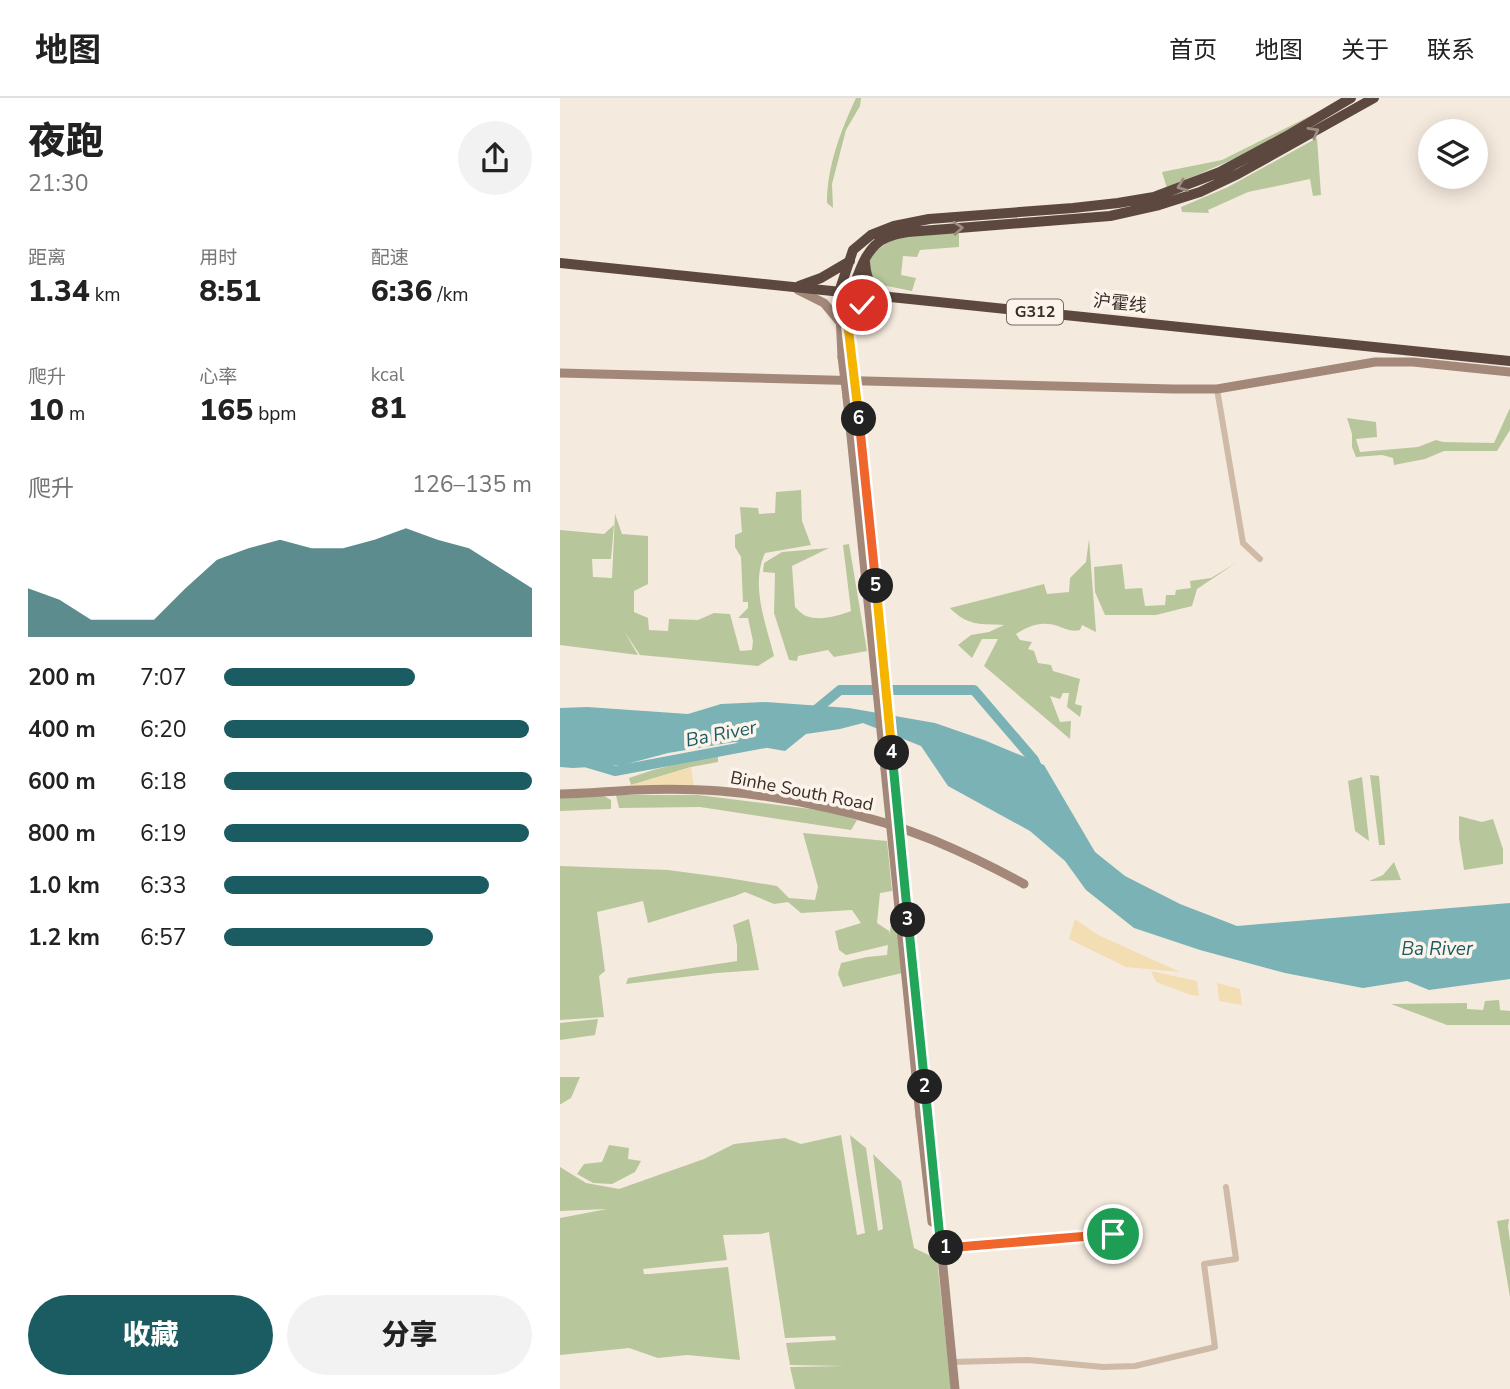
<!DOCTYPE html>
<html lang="zh">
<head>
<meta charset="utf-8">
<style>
	:root { --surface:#fff; --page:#f2f2f2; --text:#222; --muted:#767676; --line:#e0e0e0; --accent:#1a5c61 }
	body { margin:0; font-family:"Nunito Sans","Noto Sans SC",sans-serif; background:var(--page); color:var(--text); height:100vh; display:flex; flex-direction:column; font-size:26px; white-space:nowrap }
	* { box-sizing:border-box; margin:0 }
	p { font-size:23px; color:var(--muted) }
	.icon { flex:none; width:38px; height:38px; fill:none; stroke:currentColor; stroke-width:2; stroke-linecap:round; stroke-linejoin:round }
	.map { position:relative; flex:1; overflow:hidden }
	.side { display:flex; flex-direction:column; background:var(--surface); width:560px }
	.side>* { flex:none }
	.buttons { position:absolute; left:858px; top:21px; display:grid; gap:14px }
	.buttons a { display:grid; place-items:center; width:70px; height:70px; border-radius:50%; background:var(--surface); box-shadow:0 4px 18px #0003; font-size:35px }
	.pin { position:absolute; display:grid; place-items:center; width:60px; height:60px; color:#fff; margin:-30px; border:4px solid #fff; border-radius:50%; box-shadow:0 2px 7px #0007 }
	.km { position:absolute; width:35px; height:35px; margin:-18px; border-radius:50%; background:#222; color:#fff; font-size:19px; line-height:35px; text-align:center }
	.round { display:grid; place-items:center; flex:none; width:74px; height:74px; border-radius:37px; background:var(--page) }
	.head { display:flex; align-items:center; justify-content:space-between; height:119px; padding:0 28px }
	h1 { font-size:38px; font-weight:800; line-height:52px }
	.metrics { display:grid; grid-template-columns:repeat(3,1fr); gap:10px; height:119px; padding:7px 28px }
	.metrics div { display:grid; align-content:center }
	.metrics b { font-size:30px; font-weight:800 }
	.metrics small { font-size:19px; font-weight:400 }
	.metrics p { font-size:19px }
	.chart { height:196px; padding:14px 28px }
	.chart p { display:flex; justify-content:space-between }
	.chart svg { width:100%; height:126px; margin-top:7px; fill:var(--accent); opacity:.7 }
	.primary-button { display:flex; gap:14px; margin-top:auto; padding:14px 28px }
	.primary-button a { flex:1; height:80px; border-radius:42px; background:var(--accent); color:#fff; font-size:28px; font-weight:800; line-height:80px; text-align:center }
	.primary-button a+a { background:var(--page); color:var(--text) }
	ul { padding:0 28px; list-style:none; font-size:23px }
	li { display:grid; grid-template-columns:112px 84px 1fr; align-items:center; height:52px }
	li i { height:18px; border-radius:9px; background:var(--accent) }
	header { display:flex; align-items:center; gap:42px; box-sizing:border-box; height:98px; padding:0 35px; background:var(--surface); border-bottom:2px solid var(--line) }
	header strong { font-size:33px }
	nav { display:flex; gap:38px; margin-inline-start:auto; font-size:24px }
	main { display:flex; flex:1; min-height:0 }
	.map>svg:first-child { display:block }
</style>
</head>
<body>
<header>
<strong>地图</strong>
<nav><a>首页</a><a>地图</a><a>关于</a><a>联系</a></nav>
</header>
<main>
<section class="side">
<div class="head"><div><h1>夜跑</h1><p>21:30</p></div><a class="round"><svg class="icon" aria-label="share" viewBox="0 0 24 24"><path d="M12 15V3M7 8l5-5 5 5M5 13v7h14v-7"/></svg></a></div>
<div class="metrics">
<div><p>距离</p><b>1.34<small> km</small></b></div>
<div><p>用时</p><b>8:51</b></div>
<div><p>配速</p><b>6:36<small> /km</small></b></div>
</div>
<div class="metrics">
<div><p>爬升</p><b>10<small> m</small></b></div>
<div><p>心率</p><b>165<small> bpm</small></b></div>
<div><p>kcal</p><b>81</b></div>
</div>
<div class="chart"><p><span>爬升</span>126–135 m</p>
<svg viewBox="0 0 160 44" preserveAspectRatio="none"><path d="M0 44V27L10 31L20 38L30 38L40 38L50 27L60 17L70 13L80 10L90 13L100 13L110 10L120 6L130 10L140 13L150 20L160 27V44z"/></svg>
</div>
<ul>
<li><b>200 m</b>7:07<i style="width:62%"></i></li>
<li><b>400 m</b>6:20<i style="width:99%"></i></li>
<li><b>600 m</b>6:18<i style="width:100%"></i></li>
<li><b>800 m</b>6:19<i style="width:99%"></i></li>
<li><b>1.0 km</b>6:33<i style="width:86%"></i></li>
<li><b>1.2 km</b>6:57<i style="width:68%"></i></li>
</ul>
<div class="primary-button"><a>收藏</a><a>分享</a></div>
</section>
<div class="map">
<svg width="950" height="1291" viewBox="0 0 950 1291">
	<rect width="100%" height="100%" fill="#f5eade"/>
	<path fill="#b8c69c" d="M296,0H301L300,8L286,32L272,86L273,110L267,105C267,68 281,32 296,0Z
		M754,16L690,54L607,90L602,74L662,62Z
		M757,40L761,97L753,98L750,81L688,94L648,112L649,115L622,114L621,109L668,89Z
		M399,134V149L360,152L357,159L343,158L341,177L356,180L352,193L312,185L307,169L311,156L333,141Z
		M950,310V332L937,353H884L865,361L834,367L833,360L822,357L796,359L792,349V336L787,320L816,324L817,339L796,341L800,354L858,349L876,342L883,344L934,345Z
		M241,392L242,423L251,447L205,455C190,487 206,526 214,558L198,568L80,557L64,533L78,557L0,547V432L44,436L54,427L51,461H32L33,479L52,480L55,416L62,436L88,438V486L74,493V514L88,520L89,532L108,533L109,521L138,522L154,515L170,516L180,553L192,552L193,543L188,520H178L188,510V504H183L181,459L175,449V437L182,434L180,409L198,410L199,416L215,415L216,394Z
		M529,441L536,534L522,527L520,532C512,534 506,531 498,528C482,523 470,527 456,536L460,542L472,544L468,551L474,553L478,565L491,567L493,573L520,581L515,606L522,608L520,619L507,609L509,595H503L500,601L490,598L500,624L511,623L510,641L424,568L438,541H422L412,560L398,547L411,537L429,534L444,527C421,526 407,528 390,510L484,486L487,496L509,494L510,480L526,464Z
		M289,446L307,553L274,559L268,552L238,558L237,563L229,562L214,515L215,475L203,474L204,465L222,454L269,450L232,468L235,509C238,512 241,515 244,517C258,524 278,518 291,513L283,447Z
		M676,465L637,491L632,508L596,517H545L535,494L534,469L562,466L565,491L582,490L585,508L605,507L606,497H615L616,492L631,490L630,483L651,480Z
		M158,656V664L131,669L71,687L69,680L93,672Z
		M810,677L819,678L825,747H819Z
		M802,679L809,743L795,733L788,683Z
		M0,697L44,698L51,702V711L0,713Z
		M56,697H138L259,712L297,722L291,732L140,709L59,710Z
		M899,718L922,724L933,721L943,751V766L904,772L899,740Z
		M243,735L327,743L332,793L320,795L317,825L329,833V837L331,827L336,822L342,875L283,889L278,876L281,865L307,859L327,857L328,847L286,857L279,852L275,833L301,825L292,812L241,815L228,804L214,806L185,794L175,798L88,825L83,803L37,814L45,873L39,878L44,919L0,922V768L108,772L168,780L217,788L229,800L255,802L258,789Z
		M834,764L841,782L809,783L823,777Z
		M189,821L199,872L157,875L66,886L68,880L177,863V847L173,827Z
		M939,902L940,912L950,913V927H887L831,906L907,905V911L923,912L925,903Z
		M38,921L35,937L0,942V925Z
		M0,979H20L11,1000L1,1006H0Z
		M281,1037L297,1137L305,1135L290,1037L306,1050L318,1133L323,1131L313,1056L341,1083L354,1150L377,1161L391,1291H235L230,1269L285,1268L230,1267L226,1245L276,1242L275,1238L225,1240L209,1134L201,1136L163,1137L167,1162L83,1171L84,1176H90L168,1169L180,1262L127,1257L98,1260L69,1250L0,1257V1120L47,1111L0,1113V1069L26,1085L59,1091L144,1061L174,1046L225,1040L241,1046Z
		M49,1047L69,1050L68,1061L81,1063L75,1074L52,1086L33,1085L17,1076L24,1066L42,1064Z
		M949,1121L948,1128L950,1143V1199L937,1123Z"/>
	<path fill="#f3ddb2" d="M131,669L134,688L71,687Z
		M515,821L538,837L620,874L566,869L509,841Z
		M591,873L637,883L639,898L631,897L596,884Z
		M657,885L680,891L682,907L659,903Z"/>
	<path fill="#7ab2b5" d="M206,604L289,610L375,625L424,642L484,667L535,754L565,778L620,806L677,828L950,805V881L869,892L847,883L803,890L725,875L640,852L574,830L526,792L505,763L470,733L388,688L361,648L303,625L280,631L246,636L225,653L174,644L108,655L63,667L13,670L0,669V610L27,609L128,616L161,606Z"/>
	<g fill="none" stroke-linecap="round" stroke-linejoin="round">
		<path stroke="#7ab2b5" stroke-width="10" d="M252,615L280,592H414L474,662L479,674
			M28,665L55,673L205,645"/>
		<path stroke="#cfbaa8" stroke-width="6" d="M657,291L683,445L700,461
			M381,1151L553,1136
			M392,1264L468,1262L543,1269L575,1268L655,1249L644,1166L676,1161L666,1089"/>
		<path stroke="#a38879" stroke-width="9" d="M238,192L264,205L279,223
			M279,194L282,259
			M291,196L288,228L292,259
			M291,220C297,208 308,204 320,199
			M0,275L613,291H657L815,264H853L950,274
			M296,298L315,484
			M287,299L306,484
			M0,696C25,696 50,693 75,692C103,691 132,691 160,693C229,699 309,716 373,742C404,755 435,770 464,786
			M368,1017L395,1291
			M360,1018L372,1124"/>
		<path stroke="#5c483f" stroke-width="10" d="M305,164C306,179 310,188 320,199
			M0,165L950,263
			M239,188L261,180L290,163
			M279,194L293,152L311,137L334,128L369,121L513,110L558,105L594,99L660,74L725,39L791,0
			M291,196C299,175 305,149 326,140C333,136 342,135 349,134L550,118L599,107L640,94L678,76L814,0"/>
		<path stroke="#a38879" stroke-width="9" d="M282,259L287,299
			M292,259L296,298
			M306,484L360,1018
			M315,484L368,1017"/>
	</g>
	<defs><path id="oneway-chevron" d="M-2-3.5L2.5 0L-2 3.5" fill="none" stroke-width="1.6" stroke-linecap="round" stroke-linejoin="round" transform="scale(1.75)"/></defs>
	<g stroke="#9c8d84">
		<use href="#oneway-chevron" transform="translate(754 34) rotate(-29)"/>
		<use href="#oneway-chevron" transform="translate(622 88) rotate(159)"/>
		<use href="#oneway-chevron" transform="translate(398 130) rotate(-4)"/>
	</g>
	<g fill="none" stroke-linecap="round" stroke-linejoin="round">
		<g stroke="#fff" stroke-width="14">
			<path id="split-1" d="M386,1150L553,1136"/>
		</g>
		<g stroke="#fff" stroke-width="14">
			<path id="split-2" d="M365,989L381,1151L386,1150"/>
		</g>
		<g stroke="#fff" stroke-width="14">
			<path id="split-3" d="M348,822L365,989"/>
		</g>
		<g stroke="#fff" stroke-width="14">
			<path id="split-4" d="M332,655L348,822"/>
		</g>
		<g stroke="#fff" stroke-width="14">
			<path id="split-5" d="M316,488L332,655"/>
		</g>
		<g stroke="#fff" stroke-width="14">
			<path id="split-6" d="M299,321L316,488"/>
		</g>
		<g stroke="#fff" stroke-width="14">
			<path id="split-7" d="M299,321L288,228L295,212L302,207"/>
		</g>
		<use href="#split-1" stroke="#f0652b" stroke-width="9"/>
		<use href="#split-2" stroke="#22a559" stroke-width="9"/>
		<use href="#split-3" stroke="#22a559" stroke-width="9"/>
		<use href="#split-4" stroke="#22a559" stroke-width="9"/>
		<use href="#split-5" stroke="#f5b400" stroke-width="9"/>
		<use href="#split-6" stroke="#f0652b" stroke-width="9"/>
		<use href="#split-7" stroke="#f5b400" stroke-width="9"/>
	</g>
	<g text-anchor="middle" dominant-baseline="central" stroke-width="7" stroke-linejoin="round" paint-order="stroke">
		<rect fill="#fcf4eb" stroke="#756963" stroke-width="2" x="447" y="201.5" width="56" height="25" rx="5"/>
		<g font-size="16" font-weight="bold" fill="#3b2e29">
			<text x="475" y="214">G312</text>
		</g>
		<g font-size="18" fill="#3b2e29" stroke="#fcf4eb">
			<text transform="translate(560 205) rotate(6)">沪霍线</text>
			<text transform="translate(242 693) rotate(11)">Binhe South Road</text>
		</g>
		<g font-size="19" font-style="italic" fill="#1a5c61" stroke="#fcf4eb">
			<text transform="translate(161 636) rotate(-11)">Ba River</text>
			<text x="877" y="851">Ba River</text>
		</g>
	</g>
</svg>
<div class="buttons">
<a><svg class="icon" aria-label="layers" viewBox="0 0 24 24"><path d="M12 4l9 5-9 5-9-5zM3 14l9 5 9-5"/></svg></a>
</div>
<div class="pin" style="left:553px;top:1136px;background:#1e9e55"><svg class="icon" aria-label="arrive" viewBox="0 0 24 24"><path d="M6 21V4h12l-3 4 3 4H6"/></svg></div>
<div class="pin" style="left:302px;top:207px;background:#d93025"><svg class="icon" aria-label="check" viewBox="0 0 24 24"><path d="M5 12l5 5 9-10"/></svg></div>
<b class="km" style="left:386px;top:1150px">1</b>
<b class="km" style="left:365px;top:989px">2</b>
<b class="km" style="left:348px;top:822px">3</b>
<b class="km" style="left:332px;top:655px">4</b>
<b class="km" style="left:316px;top:488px">5</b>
<b class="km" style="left:299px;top:321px">6</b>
</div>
</main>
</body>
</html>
